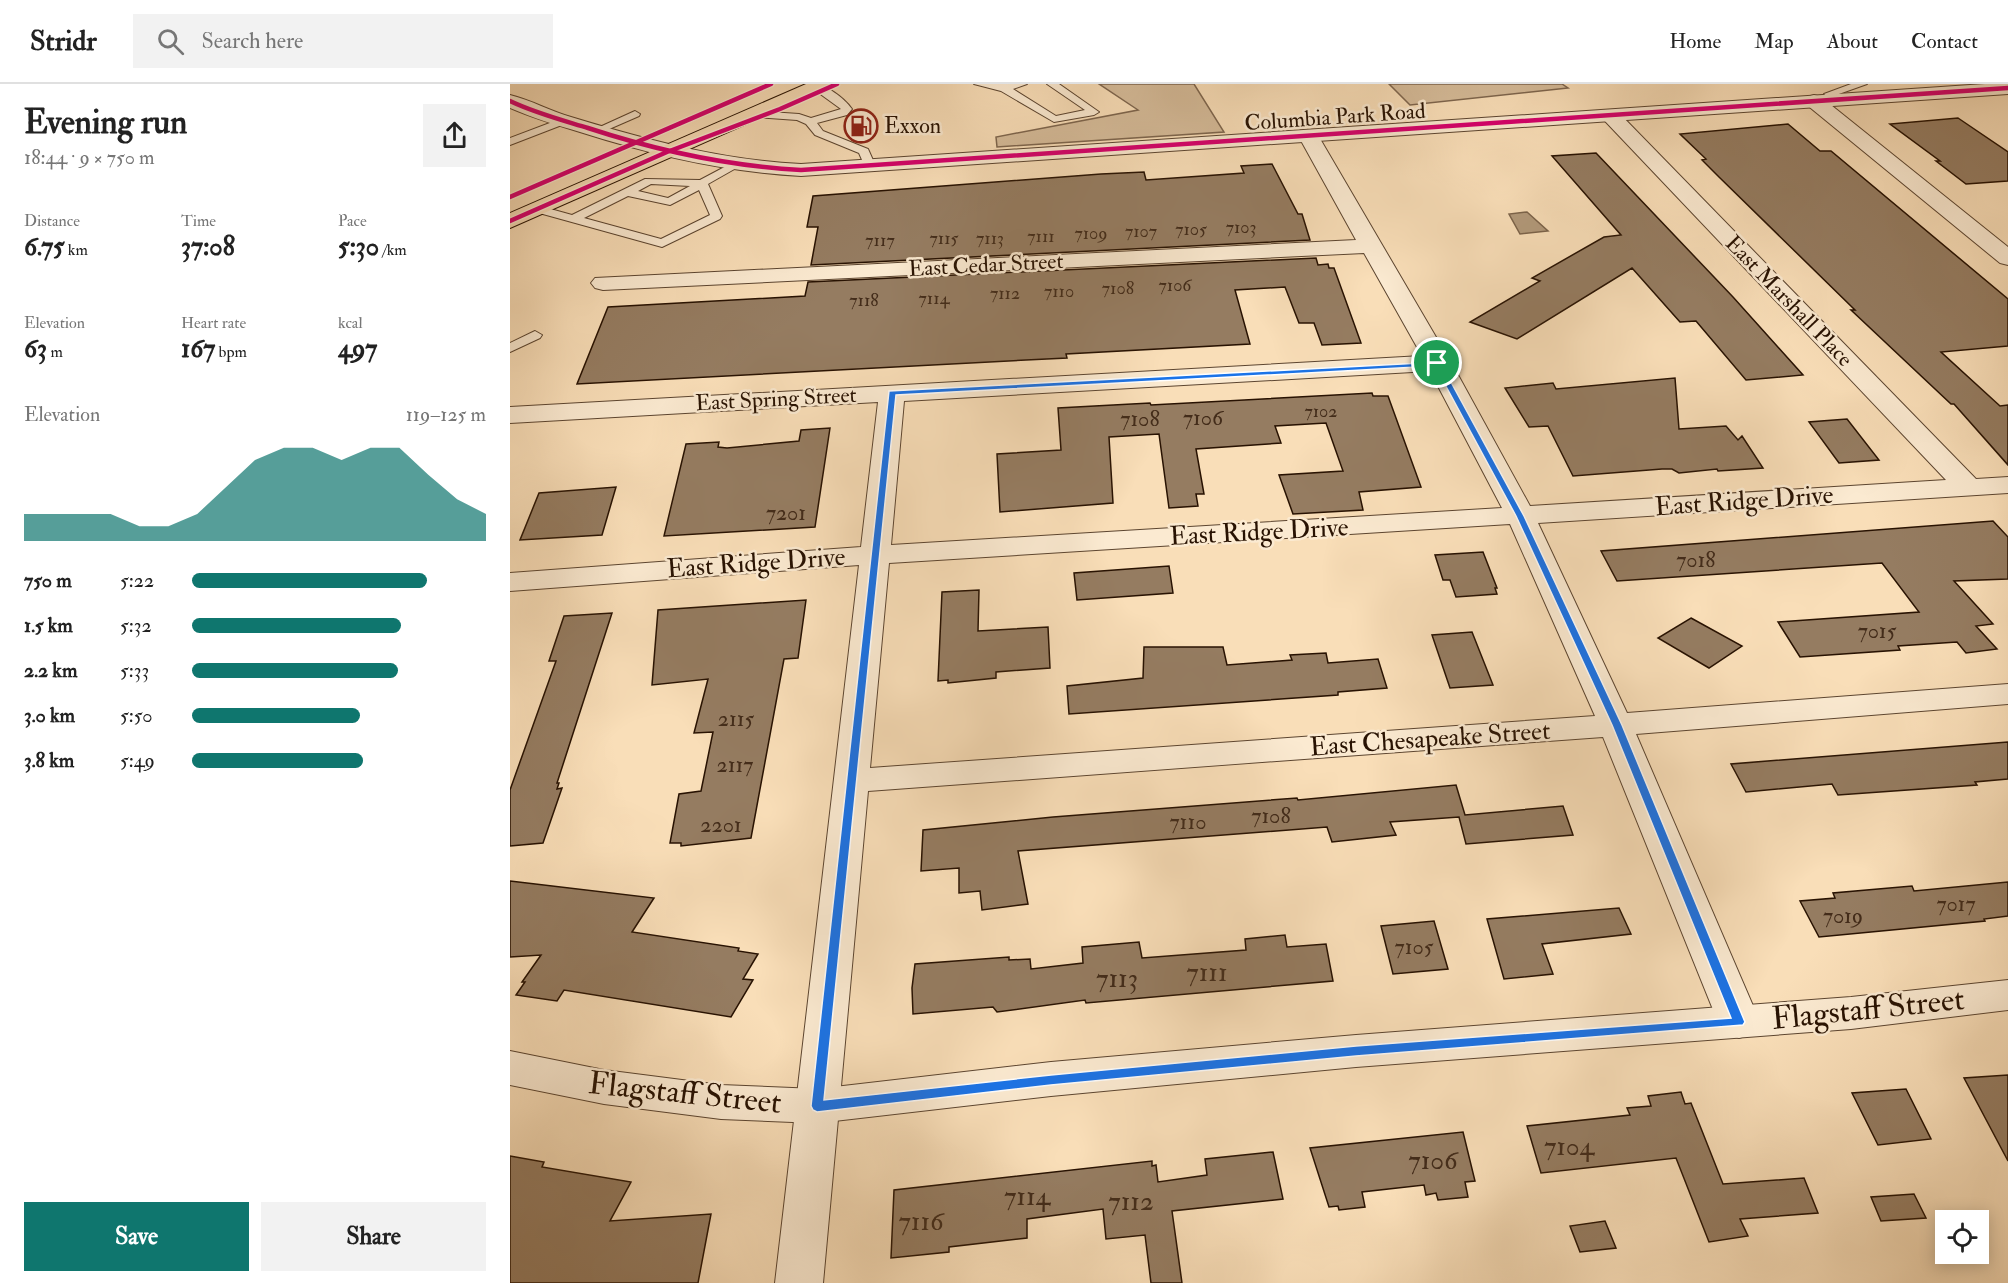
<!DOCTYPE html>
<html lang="en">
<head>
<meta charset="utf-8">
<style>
	:root { --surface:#fff; --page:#f2f2f2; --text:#222; --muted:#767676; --line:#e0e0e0; --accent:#0f766e }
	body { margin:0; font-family:"IM FELL Double Pica",serif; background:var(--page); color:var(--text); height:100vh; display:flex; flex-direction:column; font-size:22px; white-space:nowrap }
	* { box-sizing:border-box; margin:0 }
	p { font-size:20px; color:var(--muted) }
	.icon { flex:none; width:33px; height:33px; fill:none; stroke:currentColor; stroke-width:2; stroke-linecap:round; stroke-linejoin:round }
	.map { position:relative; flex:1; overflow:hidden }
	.sheet { display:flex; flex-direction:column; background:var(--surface); width:510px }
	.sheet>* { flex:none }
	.fabs { position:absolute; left:1425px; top:1126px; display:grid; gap:12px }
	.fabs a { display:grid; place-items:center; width:54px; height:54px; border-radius:0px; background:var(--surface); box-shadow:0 3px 15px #0003; font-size:30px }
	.pin { position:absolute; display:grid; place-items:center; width:51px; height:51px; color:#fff; margin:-26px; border:3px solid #fff; border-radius:50%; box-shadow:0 2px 6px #0007 }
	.round { display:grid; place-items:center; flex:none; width:63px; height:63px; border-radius:0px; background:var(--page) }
	.summary { display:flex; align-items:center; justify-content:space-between; height:102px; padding:0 24px }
	h1 { font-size:33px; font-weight:700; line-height:45px }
	.metrics { display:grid; grid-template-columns:repeat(3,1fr); gap:9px; height:102px; padding:6px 24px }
	.metrics div { display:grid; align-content:center }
	.metrics b { font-size:26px; font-weight:700 }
	.metrics small { font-size:16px; font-weight:400 }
	.metrics p { font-size:16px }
	.chart { height:168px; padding:12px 24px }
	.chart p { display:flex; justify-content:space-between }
	.chart svg { width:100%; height:108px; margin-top:6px; fill:var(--accent); opacity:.7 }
	.primary-button { display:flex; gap:12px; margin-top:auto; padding:12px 24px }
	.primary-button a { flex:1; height:69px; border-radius:0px; background:var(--accent); color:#fff; font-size:24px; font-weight:700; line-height:69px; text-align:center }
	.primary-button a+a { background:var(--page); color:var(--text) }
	ul { padding:0 24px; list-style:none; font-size:20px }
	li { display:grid; grid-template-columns:96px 72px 1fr; align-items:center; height:45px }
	li i { height:15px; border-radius:8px; background:var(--accent) }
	header { display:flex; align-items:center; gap:36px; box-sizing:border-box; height:84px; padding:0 30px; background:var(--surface); border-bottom:2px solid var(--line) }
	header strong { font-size:28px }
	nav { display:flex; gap:33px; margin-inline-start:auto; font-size:21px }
	.search { width:420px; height:54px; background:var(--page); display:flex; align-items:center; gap:15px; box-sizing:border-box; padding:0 21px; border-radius:0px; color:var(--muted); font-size:22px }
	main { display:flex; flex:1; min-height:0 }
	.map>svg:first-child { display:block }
</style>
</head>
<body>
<header>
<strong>Stridr</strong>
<div class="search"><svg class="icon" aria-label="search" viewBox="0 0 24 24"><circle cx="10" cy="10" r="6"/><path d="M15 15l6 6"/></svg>Search here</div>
<nav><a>Home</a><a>Map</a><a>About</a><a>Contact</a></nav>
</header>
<main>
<section class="sheet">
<div class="summary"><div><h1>Evening run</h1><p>18:44 · 9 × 750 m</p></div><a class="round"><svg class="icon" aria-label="share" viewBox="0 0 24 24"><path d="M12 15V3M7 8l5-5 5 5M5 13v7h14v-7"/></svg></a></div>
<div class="metrics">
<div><p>Distance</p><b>6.75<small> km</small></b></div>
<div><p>Time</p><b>37:08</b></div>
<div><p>Pace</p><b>5:30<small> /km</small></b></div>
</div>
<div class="metrics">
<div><p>Elevation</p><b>63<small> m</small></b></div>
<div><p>Heart rate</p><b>167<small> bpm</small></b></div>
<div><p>kcal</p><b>497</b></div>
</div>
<div class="chart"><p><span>Elevation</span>119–125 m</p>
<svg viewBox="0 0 160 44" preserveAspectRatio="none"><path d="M0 44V33L10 33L20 33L30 33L40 38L50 38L60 33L70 22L80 11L90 6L100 6L110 11L120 6L130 6L140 17L150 27L160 33V44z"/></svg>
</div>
<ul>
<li><b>750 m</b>5:22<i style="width:80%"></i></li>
<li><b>1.5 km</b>5:32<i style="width:71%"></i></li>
<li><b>2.2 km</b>5:33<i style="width:70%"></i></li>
<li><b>3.0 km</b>5:50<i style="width:57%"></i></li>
<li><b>3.8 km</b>5:49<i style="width:58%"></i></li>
</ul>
<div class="primary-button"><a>Save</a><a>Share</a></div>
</section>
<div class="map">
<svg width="1498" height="1199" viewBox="0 0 1498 1199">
	<rect width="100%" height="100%" fill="#f9deb8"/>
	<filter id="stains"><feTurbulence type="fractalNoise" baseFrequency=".00333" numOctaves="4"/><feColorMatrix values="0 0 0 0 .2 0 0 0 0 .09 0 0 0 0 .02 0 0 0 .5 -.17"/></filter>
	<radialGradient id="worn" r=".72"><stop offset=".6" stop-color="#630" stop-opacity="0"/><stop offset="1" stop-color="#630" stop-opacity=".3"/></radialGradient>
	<path fill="#d5bb99" stroke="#7e664e" stroke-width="1.5" d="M589,0H684L714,48L487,63L486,53L628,26Z
		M879,0H1052L1058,4L900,21Z"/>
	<path fill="#b2997a" stroke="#7b634a" stroke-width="1.5" d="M1017,128L1038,147L1010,150L999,130Z"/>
	<path fill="#957c61" stroke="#281202" stroke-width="1.5" d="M1448,34L1498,68V97L1456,100L1426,77H1430L1380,40Z
		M1278,40L1310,67H1321L1498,215V262L1431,268L1490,322L1498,321V381L1444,320H1441L1341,226H1345L1209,93L1192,76L1196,75L1170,50Z
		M1086,69L1223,213L1293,291L1236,296L1186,237L1170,238L1122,184L1007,255L960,238L1030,197L1022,194L1094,153L1111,151L1042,72Z
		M762,80L788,130H792L800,156L301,181L308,143H297L303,112L591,90L634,88L636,96L734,89L731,82Z
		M806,174L808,181L818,180L819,184H824L851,259L812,261L804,239H789L775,203L725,206L740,260L556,270L557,274L516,276L67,300L98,223L295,212L298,198Z
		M1165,294L1169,345L1216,342L1228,356L1232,352L1253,384L1208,387L1207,385L1169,389L1162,385H1152L1063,392L1038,342L1019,343L995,304L1043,299L1046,305Z
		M862,309L863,312H878L911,403L849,408L853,426L783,430L769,391L833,387L816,339L765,342L771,359L686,365L694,410H686L688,422L659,424L649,350L599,353L603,419L490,428L487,370L551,366L548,324L640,319L641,321Z
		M1337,335L1369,376L1329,379L1299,338Z
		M320,344L305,443L154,452L176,360L209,358L208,363L217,364L289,357L291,346Z
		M106,403L92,451L10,456L29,409Z
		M1483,437L1498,453V495L1444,497L1483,540L1466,542L1487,565L1456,569L1447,558L1388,562L1390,566L1290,573L1268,538L1409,528L1372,479L1107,497L1091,467Z
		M973,468L987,504H985L987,510L946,513L940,496H933L925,471Z
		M659,482L663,509L567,516L564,489Z
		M469,506L468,547L538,543L540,584L486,588V594L438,599V596L428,597L432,508Z
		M296,516L288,574L274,575L241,754L171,762V759H160L169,710L191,707L203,648L184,649L198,595L142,601L148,526Z
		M102,529L47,699H49L47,705L52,704L33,759L0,762V706L46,577H39L54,532Z
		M1181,534L1232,562L1199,584L1148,554Z
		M962,548L983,601L940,604L922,551Z
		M634,563H713L717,581L782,576L780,571L816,569L818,579L868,575L877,604L828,608V611L559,630L557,602L633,594Z
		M1498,658V695L1465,698L1467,701L1328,711L1322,700L1236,708L1221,680Z
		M946,701L955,731L1053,722L1063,751L956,760L949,733L880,738L886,751L822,758L817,743L508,767L518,820L472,826L470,807L449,809V784L411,787L413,746L543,733L787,714L788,716Z
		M0,797L144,814L122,848L229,864L228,867L248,870L233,895L243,896L221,933L54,906L47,917L6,911L15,898H12L31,871L0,873Z
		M1498,798V832L1474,835L1475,837L1309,853L1290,817L1325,814L1323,809L1402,802L1404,807Z
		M1109,824L1121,850L1032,860L1043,890L994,895L977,835Z
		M924,837L938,885L883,890L871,842Z
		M775,851L777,863L816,860L823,897L576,919L575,916L487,928L483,923L403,930L402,904L405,880L499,873V876L520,875L521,885L573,879L572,863L629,858L632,874L736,866L735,855Z
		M1498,991V1077L1454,994Z
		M1396,1005L1421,1055L1368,1061L1342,1009Z
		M1171,1008L1175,1020L1181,1019L1213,1100L1294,1094L1308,1129L1230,1135L1238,1152L1199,1158L1166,1074L1031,1089L1017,1042L1120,1031L1117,1024L1141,1022L1138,1012Z
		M953,1048L965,1097L955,1098L958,1113L928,1116L926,1109L916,1111L914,1101L852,1108L855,1123L829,1126L828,1122L819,1123L800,1064Z
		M763,1068L773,1115L662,1127L672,1199H641L635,1151L596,1155L593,1125L517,1135V1154L439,1163V1168L381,1174L384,1106L642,1077V1082L646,1081L648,1098L697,1091L695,1075Z
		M0,1072L34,1078L32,1083L121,1098L100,1137L201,1130L188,1199H0Z
		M1404,1110L1416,1134L1371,1137L1361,1113Z
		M1095,1137L1106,1164L1070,1168L1060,1142Z"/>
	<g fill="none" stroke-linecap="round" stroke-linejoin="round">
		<g stroke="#5c4530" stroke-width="2">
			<path id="service" d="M302,0C316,0 334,14 342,25L337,31L307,39L313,47L358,65L366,83L364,85H356L349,69L305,51L296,40L287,36L243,33L238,30L243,27L289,30L301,34L331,25L302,4Z
				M464,0H517L503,5L546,32L575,26L537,0H549L589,28L584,31L544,38L491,7Z
				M1341,0H1357L1326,11L1331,16L1326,19L1314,10Z
				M125,27L130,30L129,32L90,49H82L81,47Z
				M53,34L57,35V39L0,61V54Z
				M224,78L228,79V83L198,100L212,132L210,135L152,163L22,127L20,125L26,121L62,131L135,95L190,96ZM141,100L180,102L158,114L128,107ZM189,106L200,131L151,155L74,134L118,112L160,121Z
				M25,247L32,251L30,254L0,268V259Z"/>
		</g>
		<g stroke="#5c4530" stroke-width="2">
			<path id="minor" d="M1304,11L1311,13L1498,163V181L1490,179L1297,21L1295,17L1297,13Z
				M1101,26L1108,28L1466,395L1498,393V409L1028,439L1117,629L1498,600V620L1126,650L1250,938L1244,949L1229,954L1214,949L1208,938L1093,653L358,707L313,1199H265L349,481L0,507V489L351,463L368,318L0,339V323L912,272L854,169L93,206L85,204L81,199L85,194L846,156L789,53L792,49H806L809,53L947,289L1020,422L1436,396L1094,36L1091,32L1094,28ZM920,287L992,424L381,461L394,317ZM1000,440L1085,632L360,684L379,479Z"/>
		</g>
		<g stroke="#5c4530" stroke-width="2">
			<path id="tertiary" d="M1475,0H1498V10L291,92C215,88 142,71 70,48C46,41 23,34 0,24V11C21,16 40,27 61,33C137,56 211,76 291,80Z
				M1498,896V926L1341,945L846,983L541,1012L307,1039L211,1035L94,1020L0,1001V967L94,986L211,1001L307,1005L541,978L846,951L1341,913Z"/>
		</g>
		<g stroke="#281202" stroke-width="2">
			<path id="primary" d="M296,0H320L318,4L0,144V129Z"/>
		</g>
		<use href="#service" fill="#fbead1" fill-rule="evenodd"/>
		<use href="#minor" fill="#fbead1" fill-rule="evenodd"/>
		<use href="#tertiary" fill="#fbead1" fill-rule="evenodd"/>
		<use href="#primary" fill="#f9deb8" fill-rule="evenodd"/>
		<g stroke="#fbead1" stroke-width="7">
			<path id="cycleway" d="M0,17C25,29 52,36 78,44C148,67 218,82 291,86L1498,4
				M0,113L261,0
				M0,137L157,68L270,25L327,0"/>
		</g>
		<use href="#cycleway" stroke="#d6006c" stroke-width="4.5"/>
	</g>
	<path fill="#1a73e8" stroke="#fff" stroke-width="1.5" fill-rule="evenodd" d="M930,278L1014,432L1112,641L1235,938L1233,941L846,972L541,1001L307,1028L303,1026L301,1022L379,307ZM925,282L1006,432L1102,641L1221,934L846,962L541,991L314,1016L386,311Z"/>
	<defs>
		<g id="fuel-ring" transform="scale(1.725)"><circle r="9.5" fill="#fbead1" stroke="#8f2418" stroke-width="1.5"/><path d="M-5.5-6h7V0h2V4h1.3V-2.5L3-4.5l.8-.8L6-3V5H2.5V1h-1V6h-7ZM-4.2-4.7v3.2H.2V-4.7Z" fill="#8f2418"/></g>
	</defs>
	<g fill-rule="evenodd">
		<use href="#fuel-ring" x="351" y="42"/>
	</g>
	<g text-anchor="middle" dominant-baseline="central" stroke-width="5" stroke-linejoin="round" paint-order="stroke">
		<g font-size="18" fill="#432c1a">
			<text x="731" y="143">7103</text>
			<text x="681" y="145">7105</text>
			<text x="631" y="147">7107</text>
			<text x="581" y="149">7109</text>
			<text x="531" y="152">7111</text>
			<text x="434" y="154">7115</text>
			<text x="480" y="154">7113</text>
			<text x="370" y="156">7117</text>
			<text x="665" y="201">7106</text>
			<text x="608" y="204">7108</text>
			<text x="549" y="207">7110</text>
			<text x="495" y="209">7112</text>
			<text x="424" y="214">7114</text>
			<text x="354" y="216">7118</text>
			<text x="811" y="327">7102</text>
		</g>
		<g font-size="22" fill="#281202" stroke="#fbead1">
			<text transform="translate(825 33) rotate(-4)">Columbia Park Road</text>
			<text transform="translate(476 181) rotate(-3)">East Cedar Street</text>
			<text transform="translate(1279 217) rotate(46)">East Marshall Place</text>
			<text transform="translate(266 315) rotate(-3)">East Spring Street</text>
		</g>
		<g font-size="22" fill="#281202" stroke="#fbead1" text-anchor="start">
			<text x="374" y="42">Exxon</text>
		</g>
		<g font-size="22" fill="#432c1a">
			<text x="693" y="334">7106</text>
			<text x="630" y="335">7108</text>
			<text x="276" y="429">7201</text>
			<text x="1186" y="476">7018</text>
			<text x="1367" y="547">7015</text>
			<text x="226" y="635">2115</text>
			<text x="225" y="681">2117</text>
			<text x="761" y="732">7108</text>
			<text x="678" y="738">7110</text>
			<text x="211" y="741">2201</text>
			<text x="1446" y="820">7017</text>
			<text x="1333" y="832">7019</text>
			<text x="904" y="863">7105</text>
		</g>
		<g font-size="26" fill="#281202" stroke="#fbead1">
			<text transform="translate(1234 417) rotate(-4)">East Ridge Drive</text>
			<text transform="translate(749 448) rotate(-3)">East Ridge Drive</text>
			<text transform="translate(246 479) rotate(-4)">East Ridge Drive</text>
			<text transform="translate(920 655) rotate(-4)">East Chesapeake Street</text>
		</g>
		<g font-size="27" fill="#432c1a">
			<text x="697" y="888">7111</text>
			<text x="607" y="894">7113</text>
			<text x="1059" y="1062">7104</text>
			<text x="923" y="1076">7106</text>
			<text x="517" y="1112">7114</text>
			<text x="621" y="1117">7112</text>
			<text x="411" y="1137">7116</text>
		</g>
		<g font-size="32" fill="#281202" stroke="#fbead1">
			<text transform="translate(1358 925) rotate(-6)">Flagstaff Street</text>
			<text transform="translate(175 1009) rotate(6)">Flagstaff Street</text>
		</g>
	</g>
	<rect width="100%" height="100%" filter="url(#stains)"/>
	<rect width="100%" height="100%" fill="url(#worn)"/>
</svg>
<div class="fabs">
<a><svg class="icon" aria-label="locate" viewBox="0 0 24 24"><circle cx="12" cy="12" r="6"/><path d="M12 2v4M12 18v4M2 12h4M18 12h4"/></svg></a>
</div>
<div class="pin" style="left:927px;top:279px;background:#1e9e55"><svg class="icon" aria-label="arrive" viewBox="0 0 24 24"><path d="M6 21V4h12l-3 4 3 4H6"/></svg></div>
</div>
</main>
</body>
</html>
